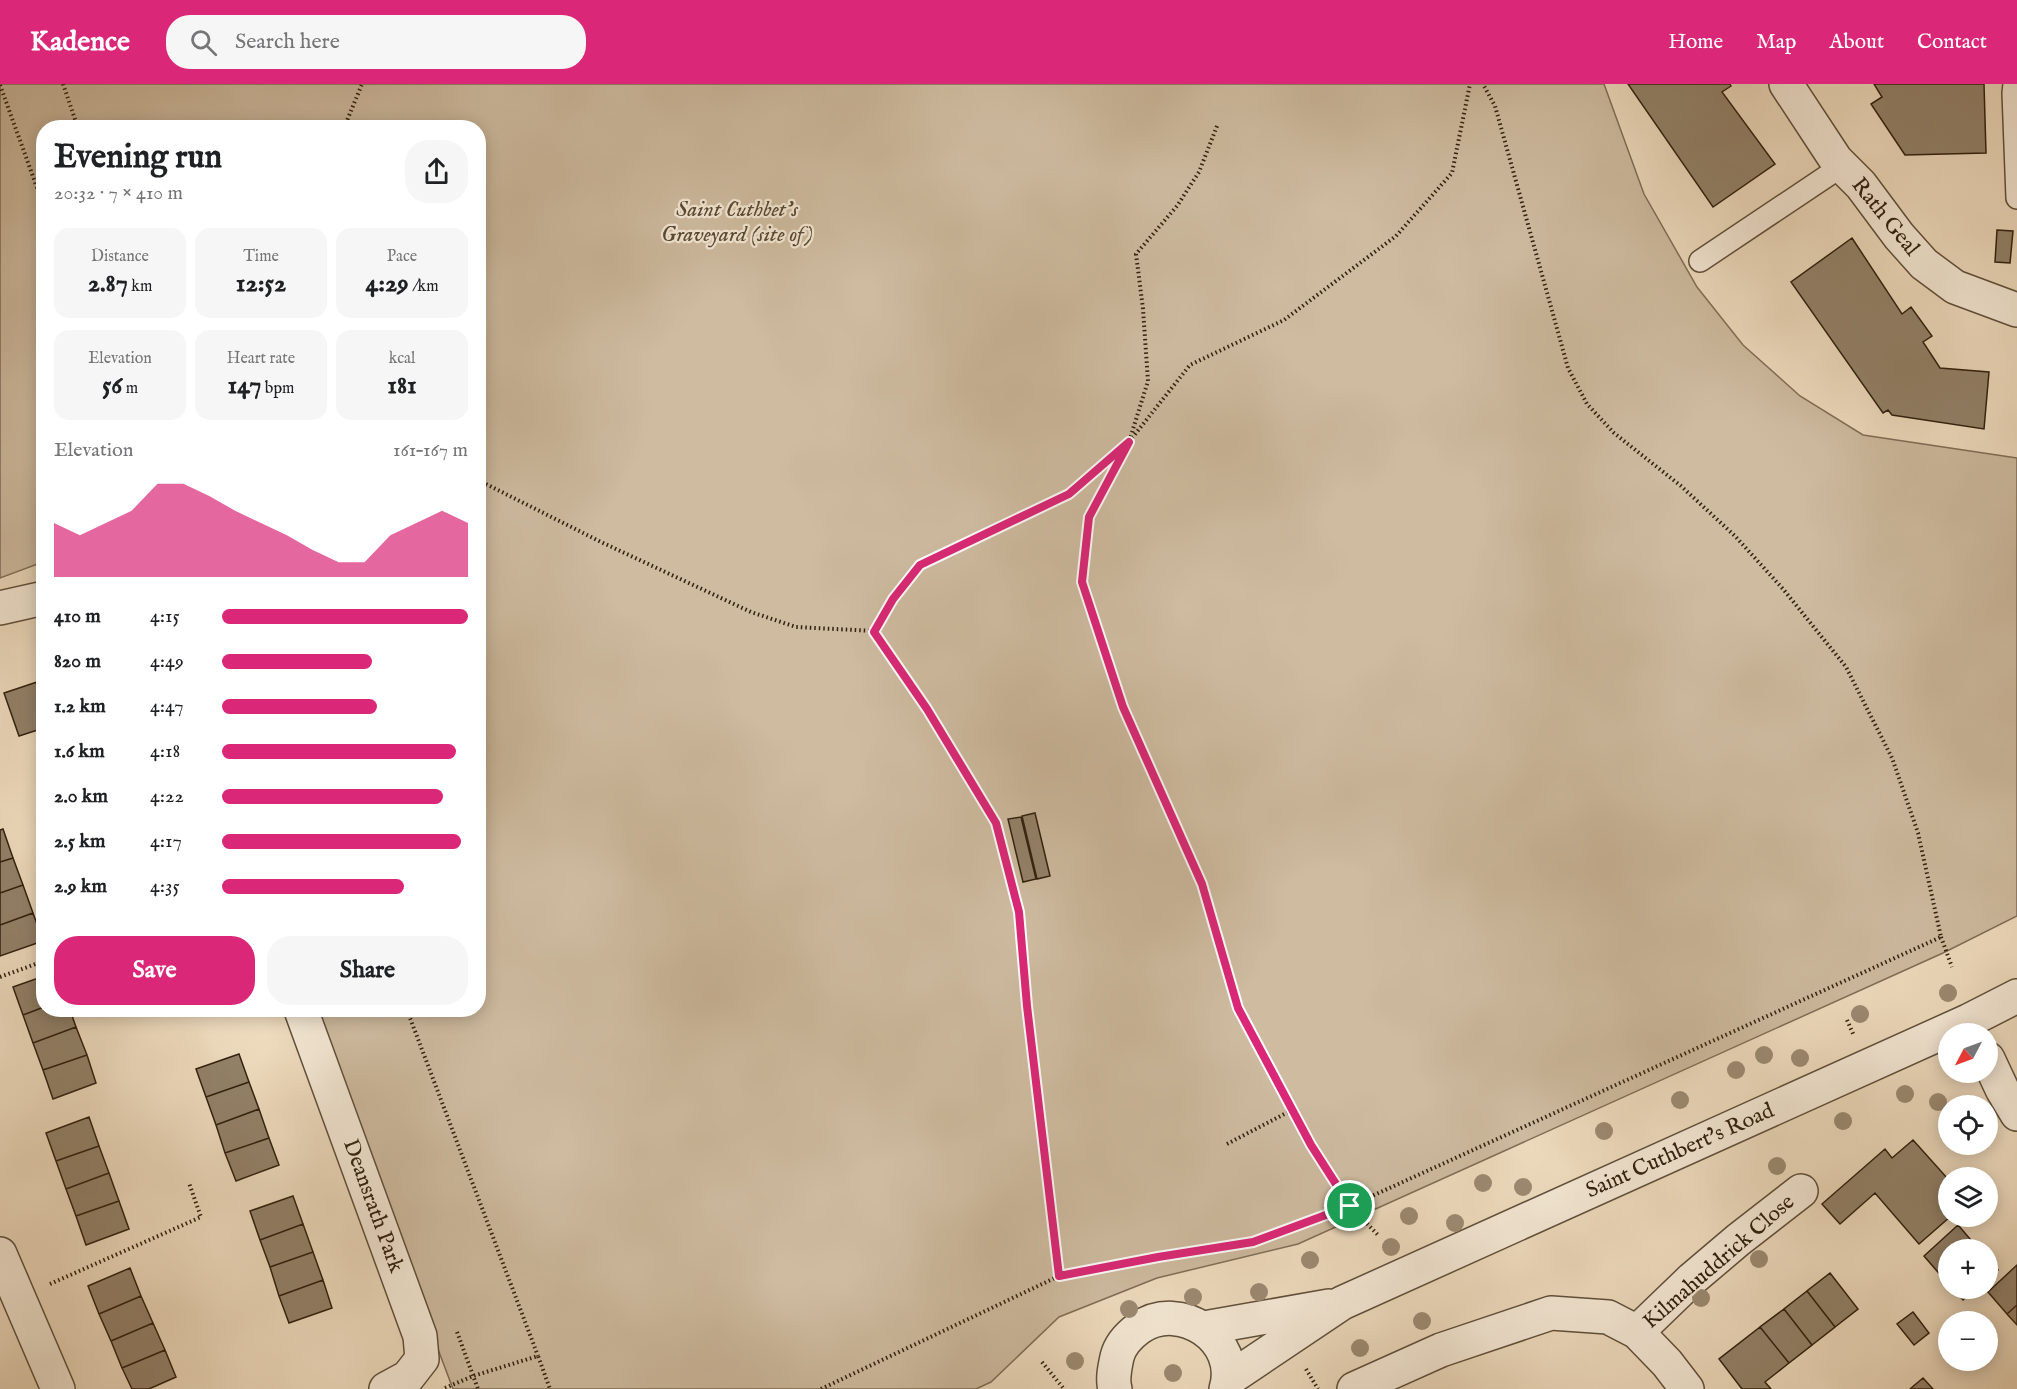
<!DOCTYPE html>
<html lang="en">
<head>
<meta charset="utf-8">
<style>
	:root { --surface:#fff; --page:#f6f6f6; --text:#202124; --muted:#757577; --accent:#db2777 }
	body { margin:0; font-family:"IM FELL English",serif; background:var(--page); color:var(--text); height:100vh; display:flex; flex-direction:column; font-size:22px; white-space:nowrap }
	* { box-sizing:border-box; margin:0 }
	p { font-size:20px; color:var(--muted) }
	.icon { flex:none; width:33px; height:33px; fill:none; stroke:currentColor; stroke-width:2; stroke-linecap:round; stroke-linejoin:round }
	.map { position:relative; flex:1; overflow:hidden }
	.details { position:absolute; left:36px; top:36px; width:450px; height:897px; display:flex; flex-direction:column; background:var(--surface); border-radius:24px; box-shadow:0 3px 15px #0003 }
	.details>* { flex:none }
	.needle { width:39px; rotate:229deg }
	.buttons { position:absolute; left:1938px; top:939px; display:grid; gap:12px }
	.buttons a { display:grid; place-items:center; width:60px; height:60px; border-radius:50%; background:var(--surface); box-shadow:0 3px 15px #0003; font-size:30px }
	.pin { position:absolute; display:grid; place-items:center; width:51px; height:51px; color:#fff; margin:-26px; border:3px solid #fff; border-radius:50%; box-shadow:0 2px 6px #0007 }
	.round { display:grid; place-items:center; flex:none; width:63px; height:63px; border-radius:24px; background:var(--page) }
	.overview { display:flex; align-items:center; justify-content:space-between; height:102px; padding:0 18px }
	h1 { font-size:33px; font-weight:700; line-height:45px }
	.stats { display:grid; grid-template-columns:repeat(3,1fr); gap:9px; height:102px; padding:6px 18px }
	.stats div { display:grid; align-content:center; border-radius:15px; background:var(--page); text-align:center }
	.stats b { font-size:26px; font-weight:700 }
	.stats small { font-size:16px; font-weight:400 }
	.stats p { font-size:16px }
	.chart { height:168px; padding:12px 18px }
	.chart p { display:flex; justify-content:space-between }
	.chart svg { width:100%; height:108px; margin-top:6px; fill:var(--accent); opacity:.7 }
	.cta { display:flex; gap:12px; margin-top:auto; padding:12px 18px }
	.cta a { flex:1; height:69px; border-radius:24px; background:var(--accent); color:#fff; font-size:24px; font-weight:700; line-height:69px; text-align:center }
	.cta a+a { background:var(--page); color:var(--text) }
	ul { padding:0 18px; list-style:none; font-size:20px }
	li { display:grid; grid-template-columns:96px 72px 1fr; align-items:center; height:45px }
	li i { height:15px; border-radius:8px; background:var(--accent) }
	header { display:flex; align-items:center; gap:36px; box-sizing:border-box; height:84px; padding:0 30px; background:var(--accent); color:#fff }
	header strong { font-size:28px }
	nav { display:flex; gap:33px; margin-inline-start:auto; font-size:21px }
	.search { width:420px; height:54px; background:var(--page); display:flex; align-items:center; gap:15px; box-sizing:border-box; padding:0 21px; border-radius:24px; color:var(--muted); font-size:22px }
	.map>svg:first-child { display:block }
</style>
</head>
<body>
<header>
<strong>Kadence</strong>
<div class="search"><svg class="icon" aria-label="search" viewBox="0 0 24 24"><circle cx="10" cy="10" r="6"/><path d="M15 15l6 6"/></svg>Search here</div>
<nav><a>Home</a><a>Map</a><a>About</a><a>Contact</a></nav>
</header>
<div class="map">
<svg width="2017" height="1305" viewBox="0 0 2017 1305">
	<rect width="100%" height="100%" fill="#eedbbe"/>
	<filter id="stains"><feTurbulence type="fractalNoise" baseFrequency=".00333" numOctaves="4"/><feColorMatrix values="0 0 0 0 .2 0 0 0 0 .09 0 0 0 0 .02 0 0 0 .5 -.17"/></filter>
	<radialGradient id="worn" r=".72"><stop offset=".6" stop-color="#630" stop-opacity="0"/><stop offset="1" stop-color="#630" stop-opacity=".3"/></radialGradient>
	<path fill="#cebba0" stroke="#806e58" stroke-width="1.5" d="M0,0H1604L1644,110L1697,203L1743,261L1800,312L1863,351L2017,374V832L1943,869L1298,1160L1157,1194L1059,1233L991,1298L976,1305H453L310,926H478V44H44L43,478L0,494Z"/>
	<path fill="#93826a" stroke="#31210f" stroke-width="1.5" d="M1628,0H1730L1731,2L1722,8L1775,80L1713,123Z
		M1874,0H1984L1986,69L1905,71L1871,20L1882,13Z
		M1997,146L2013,147L2010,179L1995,178Z
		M1852,154L1902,230L1911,223L1932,252L1923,258L1940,284L1989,288L1984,345L1892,331L1888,326L1883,329L1791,198Z
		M40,597L44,608V644L19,652L4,609Z
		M1035,729L1050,792L1037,795L1022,732Z
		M1021,733L1036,795L1023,798L1008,735Z
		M3,745L13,774L0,778V746Z
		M13,774L23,801L0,809V778Z
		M23,801L33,829L0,841V809Z
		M33,829L43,857L0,872V841Z
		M44,892V923L23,931L13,903Z
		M44,923V926H70L76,943L33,959L23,931Z
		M76,943L87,971L43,986L33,959Z
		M239,970L249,998L206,1013L196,985Z
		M87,971L96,999L53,1015L43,986Z
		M249,998L259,1025L216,1041L206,1013Z
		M259,1025L269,1054L225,1069L216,1041Z
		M89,1033L99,1062L56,1077L46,1049Z
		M269,1054L279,1081L236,1097L225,1069Z
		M1913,1056L1948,1095V1118L1944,1123L1948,1128V1132H1951L1919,1160L1875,1109L1840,1140L1822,1120L1885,1065L1892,1074Z
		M99,1062L109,1089L66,1105L56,1077Z
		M109,1089L119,1117L76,1132L66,1105Z
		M293,1112L303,1140L260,1156L250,1127Z
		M119,1117L129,1145L86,1161L76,1132Z
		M303,1140L313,1168L270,1183L260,1156Z
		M1958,1141L1977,1163L1975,1166H1948V1189L1943,1194L1924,1172Z
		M313,1168L323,1196L279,1212L270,1183Z
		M1988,1175L1998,1186L1988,1194Z
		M2017,1181V1221L2007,1230L1988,1208Z
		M130,1184L141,1212L99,1230L88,1202Z
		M1830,1189L1858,1225L1835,1243L1807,1207Z
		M323,1196L332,1224L289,1239L279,1212Z
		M1953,1204H1976L1963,1216Z
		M1807,1207L1835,1243L1812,1261L1784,1225Z
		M141,1212L153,1239L111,1257L99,1230Z
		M2017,1221V1241L2007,1230Z
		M1784,1225L1812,1261L1789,1279L1760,1243Z
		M1913,1228L1929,1249L1914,1261L1897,1240Z
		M153,1239L165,1266L122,1284L111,1257Z
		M1760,1243L1789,1279L1765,1298L1771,1305H1742L1719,1275Z
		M165,1266L176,1293L149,1305H132L122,1284Z
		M1923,1294L1933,1305H1910Z"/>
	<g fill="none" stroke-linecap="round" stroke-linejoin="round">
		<g stroke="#60503b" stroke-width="24">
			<path id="service" d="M2014,0L2013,9L2017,114
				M1700,177L1842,82"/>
		</g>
		<g stroke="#60503b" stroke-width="36">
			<path id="minor" d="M1786,0L1836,76L1861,101L1899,152L1924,180L1955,203L2017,226
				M0,524L44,514
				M301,926L420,1252L422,1275L408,1293L386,1305
				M1988,975L2002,1005L2017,1030
				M0,1170L58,1305
				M1637,1248L1692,1195L1738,1156L1801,1107
				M1354,1305L1441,1266L1551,1229L1608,1233L1637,1248L1667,1279L1687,1305"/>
		</g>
		<g stroke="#60503b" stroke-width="36">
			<path id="tertiary" d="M1204,1244L1329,1222
				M1229,1295L1342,1219L1968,937L2017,912
				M1115,1305C1112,1295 1115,1283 1117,1273C1120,1261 1128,1252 1139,1244C1180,1215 1241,1256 1226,1305"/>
		</g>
		<path stroke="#31210f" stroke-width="4" stroke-dasharray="1.5 3" stroke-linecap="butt" d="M63,0L78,44
			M0,1L44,123
			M1217,42L1199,88L1177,122L1136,170L1143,225L1148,297L1129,358L1089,433L1082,498L1123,623L1202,800L1238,924L1311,1061L1350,1122L1378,1151
			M344,44L362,0
			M1132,354L1190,281L1284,236L1396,152L1452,89L1470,0
			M478,396L601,458L751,528L796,543L874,547L927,625L996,739L1019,828L1027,922L1059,1192
			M874,547L893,515L920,481L1069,410L1127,360
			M1941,853L1952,883
			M0,893L44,877
			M407,926L538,1272
			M1847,936L1854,952
			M1227,1060L1292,1026
			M50,1200L201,1133L189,1099
			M457,1248L478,1305
			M1042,1278L1064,1305
			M1306,1285L1318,1305
			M445,1304L473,1292L538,1272L550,1305
			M821,1305L1059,1192L1158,1173L1253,1158L1350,1122L1941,853L1918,749L1892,674L1846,583L1783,505L1735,452L1681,402L1614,349L1587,320L1568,284L1495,22L1483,0"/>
		<use href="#service" stroke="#f4e8d5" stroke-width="21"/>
		<use href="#minor" stroke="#f4e8d5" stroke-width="33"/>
		<use href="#tertiary" stroke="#f4e8d5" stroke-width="33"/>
	</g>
	<g fill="#9c8a72">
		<circle cx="1948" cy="909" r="9"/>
		<circle cx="1860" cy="930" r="9"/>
		<circle cx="1764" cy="971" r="9"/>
		<circle cx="1800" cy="974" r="9"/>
		<circle cx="1736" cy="986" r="9"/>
		<circle cx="1905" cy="1010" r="9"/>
		<circle cx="1680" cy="1016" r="9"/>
		<circle cx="1938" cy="1018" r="9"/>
		<circle cx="1843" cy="1037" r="9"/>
		<circle cx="1604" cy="1047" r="9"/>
		<circle cx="1777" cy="1082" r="9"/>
		<circle cx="1483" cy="1099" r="9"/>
		<circle cx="1523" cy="1103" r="9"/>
		<circle cx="1409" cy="1132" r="9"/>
		<circle cx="1455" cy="1139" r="9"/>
		<circle cx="1391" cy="1163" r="9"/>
		<circle cx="1759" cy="1175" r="9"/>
		<circle cx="1310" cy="1176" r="9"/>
		<circle cx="1259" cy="1208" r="9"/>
		<circle cx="1193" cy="1213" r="9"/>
		<circle cx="1701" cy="1214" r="9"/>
		<circle cx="1129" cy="1225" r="9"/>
		<circle cx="1422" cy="1237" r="9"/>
		<circle cx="1360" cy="1264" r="9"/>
		<circle cx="1075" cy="1277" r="9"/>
		<circle cx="1173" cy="1289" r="9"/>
	</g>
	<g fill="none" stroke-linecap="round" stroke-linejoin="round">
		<g stroke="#fff" stroke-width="12">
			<path id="route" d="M1129,358L1089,433L1082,498L1123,623L1202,800L1238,924L1311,1061L1350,1122L1253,1158L1158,1173L1059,1192L1027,922L1019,828L996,739L927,625L874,548L893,515L920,481L1069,410Z"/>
		</g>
		<use href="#route" stroke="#db2777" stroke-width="8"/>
	</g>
	<g text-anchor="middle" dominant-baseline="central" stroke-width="4.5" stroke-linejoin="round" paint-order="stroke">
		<g font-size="22" font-style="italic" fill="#584833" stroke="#f4e8d5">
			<text x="737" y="126">Saint Cuthbet's<tspan x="737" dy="25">Graveyard (site of)</tspan></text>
		</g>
		<g font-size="22" fill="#31210f" stroke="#f4e8d5">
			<text transform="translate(1885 133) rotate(51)">Rath Geal</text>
			<text transform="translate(1680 1067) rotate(-24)">Saint Cuthbert’s Road</text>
			<text transform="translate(373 1122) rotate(70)">Deansrath Park</text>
			<text transform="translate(1719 1178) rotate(-41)">Kilmahuddrick Close</text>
		</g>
	</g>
	<rect width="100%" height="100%" filter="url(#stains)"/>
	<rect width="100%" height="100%" fill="url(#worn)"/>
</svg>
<div class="buttons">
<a><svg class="needle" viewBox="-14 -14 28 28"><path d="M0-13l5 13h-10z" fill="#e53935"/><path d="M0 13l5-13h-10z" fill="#757577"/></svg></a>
<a><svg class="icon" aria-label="locate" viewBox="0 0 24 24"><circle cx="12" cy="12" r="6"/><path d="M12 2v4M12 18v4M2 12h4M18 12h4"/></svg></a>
<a><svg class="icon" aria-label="layers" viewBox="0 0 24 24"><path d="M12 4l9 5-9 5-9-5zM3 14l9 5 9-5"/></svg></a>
<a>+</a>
<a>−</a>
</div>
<div class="pin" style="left:1350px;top:1122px;background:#1e9e55"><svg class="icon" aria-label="arrive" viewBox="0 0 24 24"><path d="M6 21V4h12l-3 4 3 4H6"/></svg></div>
<section class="details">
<div class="overview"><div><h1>Evening run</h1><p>20:32 · 7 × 410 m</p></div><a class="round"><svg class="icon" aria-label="share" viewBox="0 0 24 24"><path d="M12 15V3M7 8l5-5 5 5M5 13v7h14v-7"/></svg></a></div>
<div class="stats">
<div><p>Distance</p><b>2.87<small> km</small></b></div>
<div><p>Time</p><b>12:52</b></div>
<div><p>Pace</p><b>4:29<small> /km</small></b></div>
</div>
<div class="stats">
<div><p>Elevation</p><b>56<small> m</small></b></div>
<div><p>Heart rate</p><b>147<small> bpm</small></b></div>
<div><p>kcal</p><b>181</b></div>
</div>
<div class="chart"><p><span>Elevation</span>161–167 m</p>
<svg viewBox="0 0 160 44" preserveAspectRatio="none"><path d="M0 44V22L10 27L20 22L30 17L40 6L50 6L60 11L70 17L80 22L90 27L100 33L110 38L120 38L130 27L140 22L150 17L160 22V44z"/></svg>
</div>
<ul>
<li><b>410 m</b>4:15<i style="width:100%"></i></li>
<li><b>820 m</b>4:49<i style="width:61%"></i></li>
<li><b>1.2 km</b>4:47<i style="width:63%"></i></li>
<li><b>1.6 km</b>4:18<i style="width:95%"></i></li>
<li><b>2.0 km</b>4:22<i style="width:90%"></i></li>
<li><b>2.5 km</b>4:17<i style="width:97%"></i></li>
<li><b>2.9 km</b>4:35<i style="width:74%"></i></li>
</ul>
<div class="cta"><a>Save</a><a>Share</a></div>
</section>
</div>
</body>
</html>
